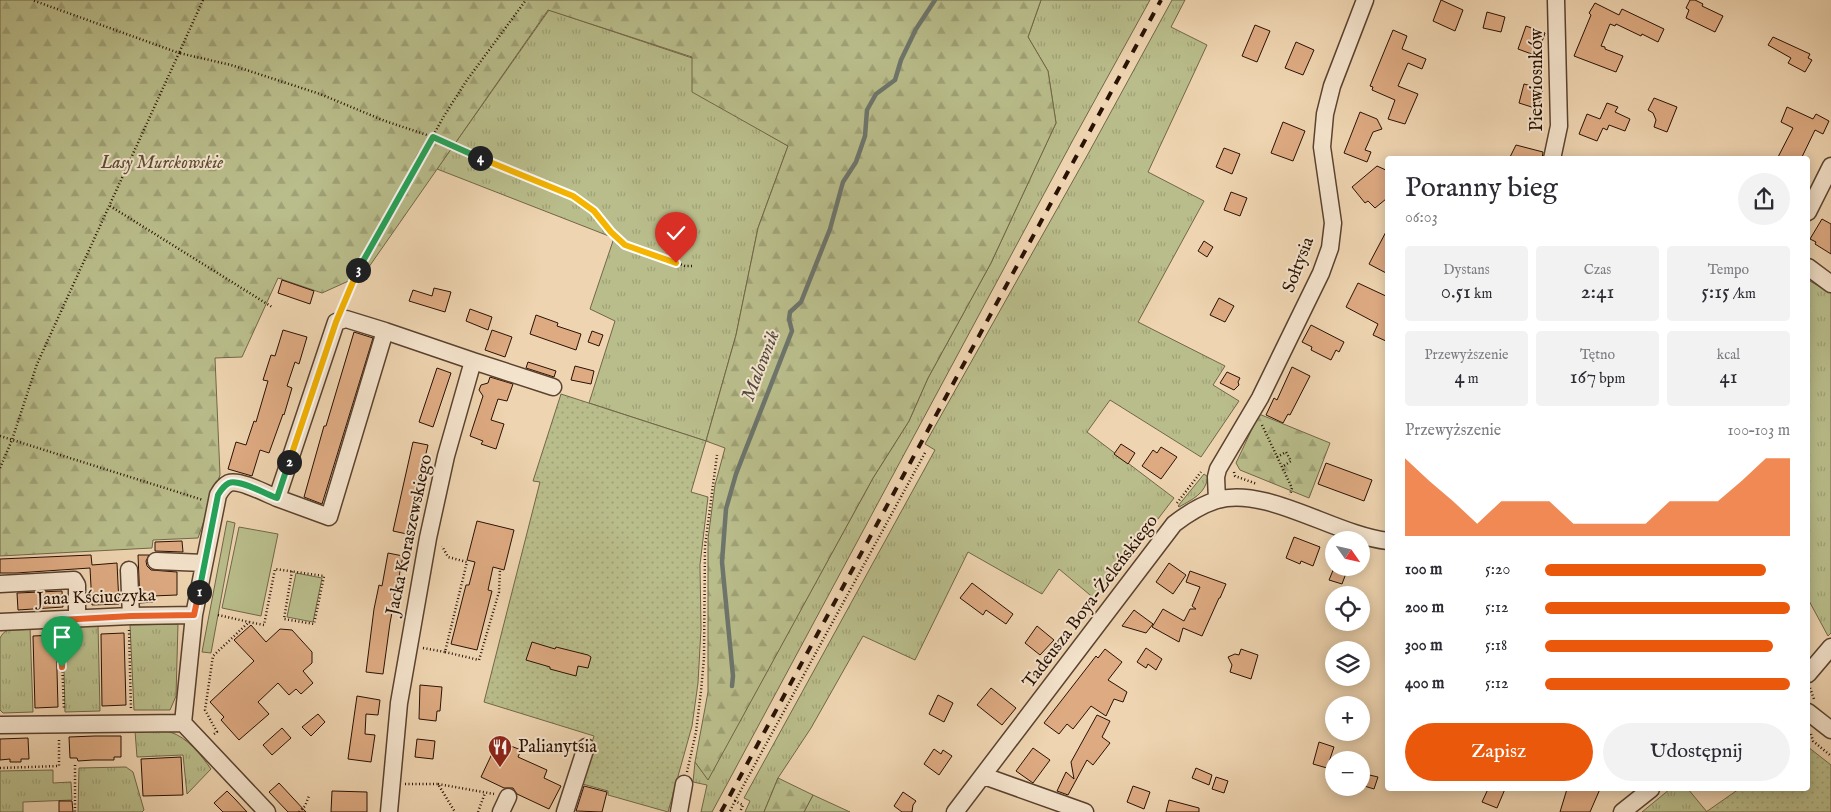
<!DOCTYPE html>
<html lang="pl">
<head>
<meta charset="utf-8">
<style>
	:root { --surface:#fff; --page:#f2f2f3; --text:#2b2b33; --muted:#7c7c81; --accent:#ea580c }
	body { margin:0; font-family:"IM FELL English",serif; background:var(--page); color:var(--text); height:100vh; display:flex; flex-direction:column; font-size:19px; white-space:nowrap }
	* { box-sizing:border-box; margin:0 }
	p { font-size:16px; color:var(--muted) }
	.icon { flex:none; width:28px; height:28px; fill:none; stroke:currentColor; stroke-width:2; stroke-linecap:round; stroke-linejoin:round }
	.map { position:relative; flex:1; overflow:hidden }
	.details { position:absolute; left:1385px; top:156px; width:425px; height:635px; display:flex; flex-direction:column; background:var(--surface); border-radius:5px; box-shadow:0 2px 12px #0003 }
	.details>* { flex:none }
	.needle { width:32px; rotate:124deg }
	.controls { position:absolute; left:1325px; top:531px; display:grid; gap:10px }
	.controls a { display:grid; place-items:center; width:45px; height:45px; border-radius:50%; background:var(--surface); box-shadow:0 2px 12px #0003; font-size:25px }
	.pin { position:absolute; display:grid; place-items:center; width:42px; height:42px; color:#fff; margin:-51px -21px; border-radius:50% 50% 50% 0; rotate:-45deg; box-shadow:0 0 5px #0007 }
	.pin .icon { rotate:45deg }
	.km { position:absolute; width:25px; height:25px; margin:-12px; border-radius:50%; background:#222; color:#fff; font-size:14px; line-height:25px; text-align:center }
	.round { display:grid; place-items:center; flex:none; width:52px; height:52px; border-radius:26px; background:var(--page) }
	.head { display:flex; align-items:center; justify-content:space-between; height:85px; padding:0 20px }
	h1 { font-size:28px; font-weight:600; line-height:38px }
	.stats { display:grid; grid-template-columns:repeat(3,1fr); gap:8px; height:85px; padding:5px 20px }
	.stats div { display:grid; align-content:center; border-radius:5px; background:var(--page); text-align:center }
	.stats b { font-size:21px; font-weight:600 }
	.stats small { font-size:14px; font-weight:400 }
	.stats p { font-size:14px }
	.chart { height:140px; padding:10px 20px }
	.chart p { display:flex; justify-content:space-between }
	.chart svg { width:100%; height:90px; margin-top:5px; fill:var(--accent); opacity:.7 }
	.primary-button { display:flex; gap:10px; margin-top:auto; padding:10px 20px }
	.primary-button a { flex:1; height:58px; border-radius:30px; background:var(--accent); color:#fff; font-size:20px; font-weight:600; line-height:58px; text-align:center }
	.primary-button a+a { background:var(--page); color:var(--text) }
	ul { padding:0 20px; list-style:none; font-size:16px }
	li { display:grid; grid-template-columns:80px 60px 1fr; align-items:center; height:38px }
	li i { height:12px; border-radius:6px; background:var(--accent) }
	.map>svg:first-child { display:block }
</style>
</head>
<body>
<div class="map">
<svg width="1831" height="812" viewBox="0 0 1831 812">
	<defs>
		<pattern id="grass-tufts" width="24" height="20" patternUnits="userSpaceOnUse" patternTransform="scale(1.25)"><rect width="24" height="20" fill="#b9bd8b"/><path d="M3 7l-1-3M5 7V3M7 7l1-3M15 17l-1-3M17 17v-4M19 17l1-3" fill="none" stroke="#9fa176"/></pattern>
		<pattern id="forest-firs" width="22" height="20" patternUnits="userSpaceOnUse" patternTransform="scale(1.25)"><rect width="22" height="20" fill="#b9bd8b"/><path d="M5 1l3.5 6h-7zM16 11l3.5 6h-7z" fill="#9fa176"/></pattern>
		<pattern id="park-dots" width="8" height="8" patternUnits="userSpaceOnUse" patternTransform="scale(1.25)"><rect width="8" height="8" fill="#b9bd8b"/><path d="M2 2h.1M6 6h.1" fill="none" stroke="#9fa176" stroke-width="1.8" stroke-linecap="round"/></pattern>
	</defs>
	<rect width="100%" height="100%" fill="#eed4b0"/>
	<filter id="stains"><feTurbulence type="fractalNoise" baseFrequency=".004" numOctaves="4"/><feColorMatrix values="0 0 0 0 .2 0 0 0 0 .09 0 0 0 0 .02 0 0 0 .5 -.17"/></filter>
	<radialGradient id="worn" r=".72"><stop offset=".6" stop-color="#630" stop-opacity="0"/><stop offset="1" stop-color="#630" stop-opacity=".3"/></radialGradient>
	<path fill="url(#grass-tufts)" stroke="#716748" d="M1041,0H1150L1074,138L712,812H701L707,785L693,782L695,762L708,779L873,478L909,421L928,378L991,263L1056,123L1048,71L1028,37Z
		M1172,0H1185L1171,27L1207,45L1148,172L1204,201L1138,322L1225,366L1213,385L1239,401L1201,457L1110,400L1087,432L1174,498L1096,600L1059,569L1042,594L968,552L915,660L863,636L811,728L778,778L764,812H745L750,801L744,798L935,450L925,444L1088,154Z
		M549,10L692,58L762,131L788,146L758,228L736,335L706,441L589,403L615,321L590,309L614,238L437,169Z
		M1808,280L1831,293V633L1828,636L1808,599Z
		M1204,474L1208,477C1205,494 1193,499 1179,507L1178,506Z
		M178,624L176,696L170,710H134L130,625Z
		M98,625L100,711L65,712L63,626Z
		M30,627L33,712L3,713L0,710V638C7,625 18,628 30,627Z
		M135,731C146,731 160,729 170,732C187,737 201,755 211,769L187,794L183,755L137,757Z
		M126,767L133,772L144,810L142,812H78L79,768Z
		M53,770V783L71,782L72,800L23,802V812H0V771Z
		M1670,789H1688L1707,812H1642Z
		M813,795L850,812H804Z"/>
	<path fill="url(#forest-firs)" stroke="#716748" d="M0,0H1041L1028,37L1048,71L1056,123L991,263L928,378L909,421L873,478L708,780L695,762L708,692V539L715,485L725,448L706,441L736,335L758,228L788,146L692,92V57L548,10L364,274L322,293L278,278L242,357L215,358L220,475L198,538L153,540L152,548L0,556Z
		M1259,414L1330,443L1309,498L1240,470L1236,463Z
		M778,778L813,795L804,812H764Z"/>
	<path fill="url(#park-dots)" stroke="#716748" d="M561,394L706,441L691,492L708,497L700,565L701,629L698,683L692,726L668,812L608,795V791L579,783L594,736L484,702L540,482L533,481Z
		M1808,747L1831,765V812H1706L1739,789H1808Z"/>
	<path fill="#b9bd8b" stroke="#716748" d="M227,521L235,523L211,653L202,652Z
		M239,527L278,534L261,616L222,608Z
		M296,573L322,578L313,622L287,617Z"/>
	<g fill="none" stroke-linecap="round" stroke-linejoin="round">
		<path stroke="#6d756c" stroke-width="4.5" d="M732,686L733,676L722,562L726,509L736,474L792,331L789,319L790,312L801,302L830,229L843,182L856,162L865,136L867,110L876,94L895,80L901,60L916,29L935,0"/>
	</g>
	<path fill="#deaa82" stroke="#291104" d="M1441,0L1463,10L1455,31L1433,21Z
		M1690,0H1695L1703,4L1702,6L1723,16L1715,32L1686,18L1689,10L1686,8Z
		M1595,3L1619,15L1622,9L1664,29L1658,42L1642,34L1641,36L1616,24L1615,26L1610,24L1601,46L1605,47V49L1623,56L1616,72L1574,56L1591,15L1589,13Z
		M1487,12L1505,17L1501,32L1483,28Z
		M1255,25L1270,31L1257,62L1242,56Z
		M1526,26L1545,33L1537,56L1518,49Z
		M1393,30L1407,36L1402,49L1426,59L1422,69L1408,63L1398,86L1418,94L1405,124L1388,119L1395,100L1372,90L1373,87L1370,86Z
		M1773,37L1810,54L1808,58L1812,60L1805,72L1788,63L1791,58L1768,45Z
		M1296,42L1314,50L1303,75L1285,68Z
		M1524,84L1543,89L1538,109L1519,103Z
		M1654,98L1677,107L1667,132L1654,127L1656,120L1653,113L1648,110Z
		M1607,103L1618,107L1615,112L1630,119L1625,131L1609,125L1607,130L1603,128L1597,141L1579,134L1587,114L1600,119Z
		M1787,107L1813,119L1816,114L1829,121L1823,134L1815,130L1801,159H1777L1793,128L1781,122Z
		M1360,112L1377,119L1382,129L1373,132L1365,150L1371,152L1367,162L1344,153Z
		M1283,122L1305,131L1293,161L1271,153Z
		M1516,145L1543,152L1542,159H1509Z
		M1224,148L1240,154L1232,174L1216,167Z
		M1377,166L1388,171V190L1386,199L1375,208L1368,201L1365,203L1352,187Z
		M1231,192L1247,198L1240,216L1224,210Z
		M1822,219L1831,224V254L1815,244L1816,242L1810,239Z
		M1388,228V274L1369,264Z
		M1204,241L1213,247L1207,257L1198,251Z
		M282,280L314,291L310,304L278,293Z
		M1358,283L1388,297V342L1373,335L1378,324L1346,307Z
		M434,288L451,292L445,312L409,301L413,290L432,296Z
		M1219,298L1234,306L1225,322L1210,315Z
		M470,309L492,317L488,330L466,321Z
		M536,315L558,323L557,326L581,334L576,350L530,334Z
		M1311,325L1344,342L1339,352L1336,350L1331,360L1311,350L1312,347L1302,342Z
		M283,330L307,337L299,364L295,362L287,386L292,388L284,415L283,414L269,453L260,450L252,476L228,469L236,442L246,445L254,421L256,422L268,381L263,380L271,355L275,356Z
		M492,330L512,337L505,357L485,350Z
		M592,331L603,335L599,346L588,342Z
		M354,332L373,338L322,504L304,497L324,426H326Z
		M528,362L556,371L554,377L526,368Z
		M575,366L594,371L591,384L571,380Z
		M1292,367L1310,376L1290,415L1288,414L1283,423L1266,415L1274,398L1277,400Z
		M437,368L451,373L433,427L419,422Z
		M1227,372L1240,378L1238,382L1239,385L1234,390L1220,383Z
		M490,377L513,384L507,401L498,399L491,420L504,424L496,449L481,444L483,441L470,436L483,396L479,390L481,385L488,383Z
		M413,442L428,445L407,534L393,531Z
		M1121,444L1135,453L1128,464L1114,454Z
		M1161,447L1177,457L1161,479L1142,466L1153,450L1157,453Z
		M1326,463L1372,480L1364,501L1318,484Z
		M477,521L514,530L504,570L493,567L488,590L492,591L477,650L451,644L466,585H469L475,562L467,560Z
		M1294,537L1320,547L1313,566L1301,561L1300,564L1286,558Z
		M182,541L183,552L155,551V542Z
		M388,553L403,556L390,623L383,674L366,672L374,609L379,585L382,586Z
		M91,555L92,565L117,563L119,604L92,605L90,568L16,573H0V559Z
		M138,555H149L146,561L147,566L151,570L177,572V595L152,596L153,602L140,603Z
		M1169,563L1186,575L1173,594L1156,582Z
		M1334,568H1348L1342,584L1329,580Z
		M1190,571L1226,584L1220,598H1219L1202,636L1183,628L1179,642L1152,627L1163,609L1184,621L1190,609H1196L1192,606L1200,587L1186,582Z
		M972,583L1013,614L1006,624L986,610L983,615L960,598Z
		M62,591L63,607L18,610L17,593Z
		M1134,610L1153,624L1146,633L1122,626Z
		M251,625L266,642L280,629L292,630L312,652V663L303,671L313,683L301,694L296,689L289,695L278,683L258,702L269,714L239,740L221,720L224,717L210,702L254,661L234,640Z
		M1037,626L1054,640L1040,655L1025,643Z
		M124,633L126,705L102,706L101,634Z
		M56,635L58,707L35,708L33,636Z
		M532,642L555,649L556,647L588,655L591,657L588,668L578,666L576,676L550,669V667L526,660Z
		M1146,648L1162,659L1156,670L1148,664L1146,668L1137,662Z
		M1105,649L1122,662L1108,680L1127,692L1123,702L1114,699L1106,716L1091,706L1073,729L1067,724L1059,734L1044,723L1096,656L1098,658Z
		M1241,649L1258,655L1251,679L1230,672L1232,665L1228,657L1235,654L1239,655Z
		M420,685L442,687L440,711H437L436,721L419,719Z
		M991,688L1016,708L1002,725L977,705Z
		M938,695L953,703L944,722L929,714Z
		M357,696L380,700L378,715L366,714L365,734L375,735L371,762L348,759Z
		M318,714L325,722L311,736L302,727Z
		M1097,715L1110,721L1102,737L1110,743L1093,765L1087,760L1068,795L1057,791L1066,772L1074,779L1071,762Z
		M282,728L291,738L272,755L263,745Z
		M95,736H121V757H114V760H93L78,761L77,758H70L69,737Z
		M28,738L29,759H21V762H10V759L0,760V739Z
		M417,739L435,741L433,759L415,757Z
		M498,741L521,750L518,757L547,770L544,778L561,786L549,809L517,794L513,788H504L481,777Z
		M1319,742L1334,747L1327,768L1313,764Z
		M1033,748L1050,760L1033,783L1016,771Z
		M934,749L941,754L943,750L952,756L939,775L924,764Z
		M181,757L183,795L143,796L141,759Z
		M1196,768L1212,775L1209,785L1192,778Z
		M1361,773L1378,777L1374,789L1361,785Z
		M1216,777L1228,781L1224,793L1212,789Z
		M279,783L306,812H288L269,792Z
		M584,786L607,792L602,812L576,811Z
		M1133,786L1150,792L1144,809L1127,802Z
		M1488,789H1505L1497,808L1482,802Z
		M1567,789H1600L1590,812H1560Z
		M227,791L235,799L247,812H223L214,803Z
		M332,791L367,792V812H331Z
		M903,792L916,801L913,805L912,812H902L894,806Z
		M1169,800L1199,808V812H1166Z
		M59,801H72L73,812H59Z"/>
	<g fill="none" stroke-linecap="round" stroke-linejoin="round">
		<g stroke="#5a422f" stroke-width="19">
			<path id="minor" d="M1552,159L1559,126L1556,0
				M1808,212L1831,166
				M1808,267L1831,284
				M473,361L553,387
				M277,498L329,517L385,331L473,361L446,456L428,538L399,703L389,812
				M1217,500L1216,477L1218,469L1260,398L1321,273L1330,248L1333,223L1322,147L1325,114L1332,86L1365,0
				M156,561L204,563
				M129,570L131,616
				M0,584L74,580L77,585V619
				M0,622L131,616L194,615
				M1808,674L1831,647
				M1808,712L1831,730
				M0,725L183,723
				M984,776L1085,812
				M267,812L183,723L194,615L218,495C221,490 223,486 229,483C239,479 267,494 277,498L336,322L346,319L385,331
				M501,812L508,797
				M565,812L586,747
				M679,812L684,784
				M955,812L1174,524C1187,514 1201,505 1217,500C1267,486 1335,535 1388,541
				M1622,812L1651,789"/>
		</g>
		<path stroke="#291104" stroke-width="2.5" stroke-dasharray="1 2.5" stroke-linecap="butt" d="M203,0L179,53L231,65L320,94L385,121L433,137L468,153L547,185L585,204L594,211L611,232L625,245L685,266H692
			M110,206L272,307
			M343,305L353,279L444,116L467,80L526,0
			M1262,425L1292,488L1290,495
			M0,436L203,500
			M1277,457L1286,452L1291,461L1282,467
			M0,468L12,440L37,364L179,53L32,0
			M1234,472L1235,476L1257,484
			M1177,503L1201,472
			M218,615L249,622
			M129,630L131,710
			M61,633L64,710
			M423,648L445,652L467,562L448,557L442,546
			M445,652L479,660L499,592L500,569
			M1810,688L1814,699
			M214,734L217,732L205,710L213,656L249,622L264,625L275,569L324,576L314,624L284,619L292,571
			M1811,734L1813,741L1831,756
			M75,765V812
			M0,768L59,766V738
			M687,772L696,732L701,691L704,658L705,546L717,455
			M405,784H438L455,812
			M438,784L494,794
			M735,801L926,451
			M730,811L735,801L743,805L740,812
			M299,812L305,806L309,796
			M478,812L485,793"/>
		<use href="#minor" stroke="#f4e3cc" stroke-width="16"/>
		<path stroke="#291104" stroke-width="4" stroke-dasharray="9 9" stroke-linecap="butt" d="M721,812L1161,0"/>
	</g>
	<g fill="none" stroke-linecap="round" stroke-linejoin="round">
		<g stroke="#fff" stroke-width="10">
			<path id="split-1" d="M62,667L60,620L131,616L194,615L199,592"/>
		</g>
		<g stroke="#fff" stroke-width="10">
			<path id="split-2" d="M199,592L218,495C221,490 223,486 229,483C239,479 266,494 277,498L289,462"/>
		</g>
		<g stroke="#fff" stroke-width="10">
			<path id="split-3" d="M289,462L336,322L358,270"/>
		</g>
		<g stroke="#fff" stroke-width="10">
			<path id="split-4" d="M358,270L433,137L480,158"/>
		</g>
		<g stroke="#fff" stroke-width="10">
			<path id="split-5" d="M480,158L573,196L594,211L611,232L625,245L676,263"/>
		</g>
		<use href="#split-1" stroke="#f0652b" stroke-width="6"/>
		<use href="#split-2" stroke="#22a559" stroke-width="6"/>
		<use href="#split-3" stroke="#f5b400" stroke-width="6"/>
		<use href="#split-4" stroke="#22a559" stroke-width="6"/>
		<use href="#split-5" stroke="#f5b400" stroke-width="6"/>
	</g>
	<defs>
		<g id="restaurant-pin" transform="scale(1.25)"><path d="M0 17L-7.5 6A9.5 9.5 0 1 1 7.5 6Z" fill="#8f2418" stroke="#f4e3cc"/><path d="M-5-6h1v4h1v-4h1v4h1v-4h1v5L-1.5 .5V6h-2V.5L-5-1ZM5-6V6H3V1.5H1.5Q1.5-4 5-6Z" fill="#fff"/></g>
	</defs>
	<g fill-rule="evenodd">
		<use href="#restaurant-pin" x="500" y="747"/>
	</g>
	<g text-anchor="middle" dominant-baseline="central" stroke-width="4" stroke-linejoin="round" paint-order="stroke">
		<g font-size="18" fill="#291104" stroke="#f4e3cc">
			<text transform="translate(1537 80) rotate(-90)">Pierwiosnków</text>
			<text transform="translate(1299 265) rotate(-69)">Sołtysia</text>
			<text transform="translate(410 535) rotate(-78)">Jacka Koraszewskiego</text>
			<text transform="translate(96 598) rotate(-2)">Jana Kściuczyka</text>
			<text transform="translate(1091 602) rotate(-53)">Tadeusza Boya-Żeleńskiego</text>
		</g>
		<g font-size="18" font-style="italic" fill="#5b4d33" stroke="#f4e3cc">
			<text x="162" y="163">Lasy Murckowskie</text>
		</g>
		<g font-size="18" fill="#291104" stroke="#f4e3cc" text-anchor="start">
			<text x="518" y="747">Palianytsia</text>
		</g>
		<g font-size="19" font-style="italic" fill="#514b41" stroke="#f4e3cc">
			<text transform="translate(761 366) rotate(-69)">Malownik</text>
		</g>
	</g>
	<rect width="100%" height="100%" filter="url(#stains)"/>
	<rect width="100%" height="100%" fill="url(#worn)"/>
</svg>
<div class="controls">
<a><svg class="needle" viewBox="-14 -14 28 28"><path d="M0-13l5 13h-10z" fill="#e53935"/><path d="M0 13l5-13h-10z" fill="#7c7c81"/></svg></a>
<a><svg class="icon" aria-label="locate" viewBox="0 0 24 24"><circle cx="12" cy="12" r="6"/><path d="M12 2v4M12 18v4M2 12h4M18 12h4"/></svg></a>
<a><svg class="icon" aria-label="layers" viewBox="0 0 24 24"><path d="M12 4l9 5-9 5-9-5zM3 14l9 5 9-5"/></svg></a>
<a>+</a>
<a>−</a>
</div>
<div class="pin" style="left:62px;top:667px;background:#1e9e55"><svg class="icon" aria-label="arrive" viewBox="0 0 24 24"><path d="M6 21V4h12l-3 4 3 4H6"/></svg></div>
<div class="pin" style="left:676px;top:263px;background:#d93025"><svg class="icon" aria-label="check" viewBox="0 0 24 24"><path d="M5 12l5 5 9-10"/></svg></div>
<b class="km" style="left:199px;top:592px">1</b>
<b class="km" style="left:289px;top:462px">2</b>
<b class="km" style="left:358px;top:270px">3</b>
<b class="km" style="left:480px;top:158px">4</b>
<section class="details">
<div class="head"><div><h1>Poranny bieg</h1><p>06:03</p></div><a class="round"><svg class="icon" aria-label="share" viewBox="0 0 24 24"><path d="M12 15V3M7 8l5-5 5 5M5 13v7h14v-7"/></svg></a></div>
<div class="stats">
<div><p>Dystans</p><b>0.51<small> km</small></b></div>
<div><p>Czas</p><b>2:41</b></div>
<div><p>Tempo</p><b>5:15<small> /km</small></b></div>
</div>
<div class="stats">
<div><p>Przewyższenie</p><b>4<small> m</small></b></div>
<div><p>Tętno</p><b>167<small> bpm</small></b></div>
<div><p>kcal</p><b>41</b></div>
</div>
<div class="chart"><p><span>Przewyższenie</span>100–103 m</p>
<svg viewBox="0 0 160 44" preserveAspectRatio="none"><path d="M0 44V6L10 17L20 27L30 38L40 27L50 27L60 27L70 38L80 38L90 38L100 38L110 27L120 27L130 27L140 17L150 6L160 6V44z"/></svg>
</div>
<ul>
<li><b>100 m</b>5:20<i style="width:90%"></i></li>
<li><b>200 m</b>5:12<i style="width:100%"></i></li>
<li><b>300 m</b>5:18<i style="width:93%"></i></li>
<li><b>400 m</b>5:12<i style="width:100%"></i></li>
</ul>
<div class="primary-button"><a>Zapisz</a><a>Udostępnij</a></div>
</section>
</div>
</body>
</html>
